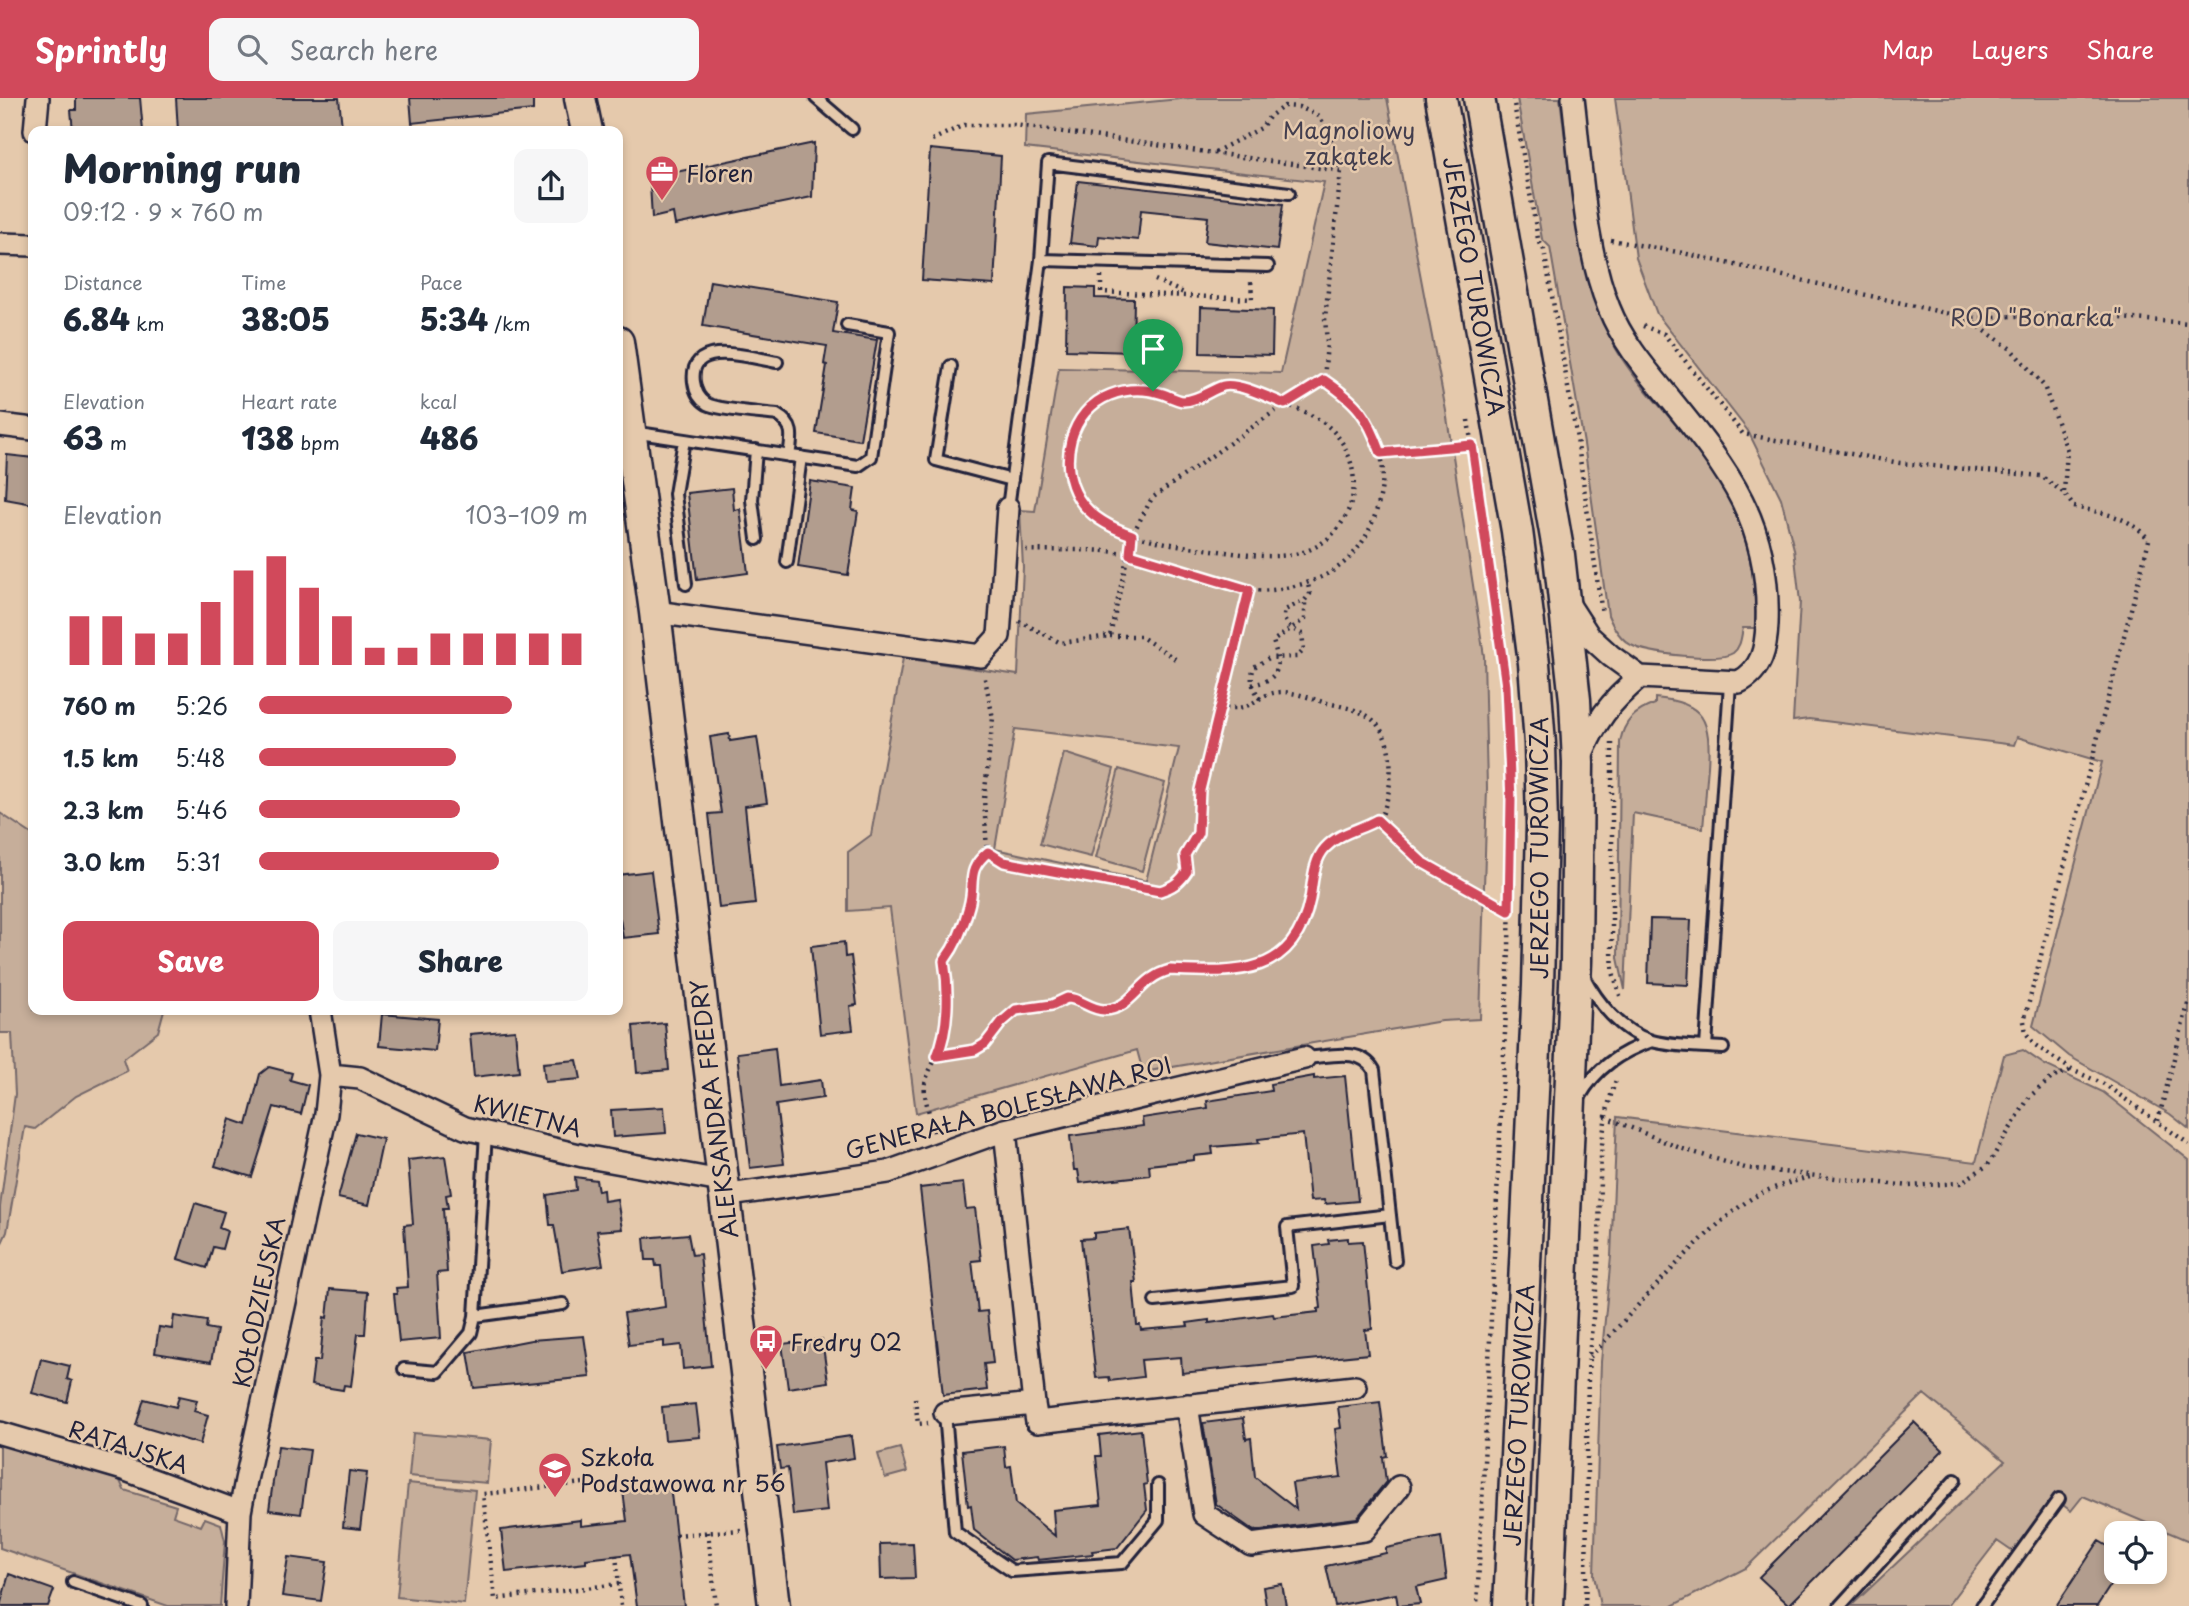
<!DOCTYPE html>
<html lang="en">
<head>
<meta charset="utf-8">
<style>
	:root { --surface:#fff; --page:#f6f6f7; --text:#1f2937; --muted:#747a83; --accent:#d1495b }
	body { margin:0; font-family:"Playpen Sans",sans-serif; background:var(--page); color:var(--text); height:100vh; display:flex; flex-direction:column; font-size:26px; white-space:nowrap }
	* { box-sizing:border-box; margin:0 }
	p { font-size:23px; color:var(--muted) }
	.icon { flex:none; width:38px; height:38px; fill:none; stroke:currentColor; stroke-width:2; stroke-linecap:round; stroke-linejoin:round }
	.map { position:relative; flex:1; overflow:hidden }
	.side { position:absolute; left:28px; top:28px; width:595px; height:889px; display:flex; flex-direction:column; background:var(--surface); border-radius:14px; box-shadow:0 4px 10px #0003 }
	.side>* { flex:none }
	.tools { position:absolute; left:2104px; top:1423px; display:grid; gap:14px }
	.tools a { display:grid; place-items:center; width:63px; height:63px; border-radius:14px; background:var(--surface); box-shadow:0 4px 10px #0003; font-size:35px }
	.pin { position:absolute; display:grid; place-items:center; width:60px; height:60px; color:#fff; margin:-72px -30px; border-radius:50% 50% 50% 0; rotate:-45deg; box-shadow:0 0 7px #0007 }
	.pin .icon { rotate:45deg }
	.round { display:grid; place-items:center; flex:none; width:74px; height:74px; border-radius:14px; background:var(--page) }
	.overview { display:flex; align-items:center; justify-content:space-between; height:119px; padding:0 35px }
	h1 { font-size:38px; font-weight:800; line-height:52px }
	.metrics { display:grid; grid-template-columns:repeat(3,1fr); gap:10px; height:119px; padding:7px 35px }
	.metrics div { display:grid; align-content:center }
	.metrics b { font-size:30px; font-weight:800 }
	.metrics small { font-size:19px; font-weight:400 }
	.metrics p { font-size:19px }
	.chart { height:196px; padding:14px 35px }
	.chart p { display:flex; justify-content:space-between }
	.chart svg { width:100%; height:126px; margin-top:7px; stroke:var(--accent); stroke-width:6 }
	.action { display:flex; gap:14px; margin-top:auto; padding:14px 35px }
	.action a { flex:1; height:80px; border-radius:14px; background:var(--accent); color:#fff; font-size:28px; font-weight:800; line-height:80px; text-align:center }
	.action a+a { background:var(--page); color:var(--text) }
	ul { padding:0 35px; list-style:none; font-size:23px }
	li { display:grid; grid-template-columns:112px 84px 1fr; align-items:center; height:52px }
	li i { height:18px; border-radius:9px; background:var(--accent) }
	header { display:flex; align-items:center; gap:42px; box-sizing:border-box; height:98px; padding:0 35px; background:var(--accent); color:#fff }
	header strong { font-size:33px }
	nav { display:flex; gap:38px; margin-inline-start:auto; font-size:24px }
	.search { width:490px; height:63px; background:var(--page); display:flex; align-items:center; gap:18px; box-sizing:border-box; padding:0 24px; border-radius:14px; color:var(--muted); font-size:26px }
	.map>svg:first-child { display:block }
</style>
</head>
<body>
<header>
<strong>Sprintly</strong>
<div class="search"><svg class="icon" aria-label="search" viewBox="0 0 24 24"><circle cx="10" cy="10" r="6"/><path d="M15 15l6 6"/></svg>Search here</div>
<nav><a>Map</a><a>Layers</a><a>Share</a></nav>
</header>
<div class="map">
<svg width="2189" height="1508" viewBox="0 0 2189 1508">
	<rect width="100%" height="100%" fill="#e5c9ac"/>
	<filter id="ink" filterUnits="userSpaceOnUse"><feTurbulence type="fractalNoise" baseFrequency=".0143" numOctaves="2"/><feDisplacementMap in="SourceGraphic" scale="14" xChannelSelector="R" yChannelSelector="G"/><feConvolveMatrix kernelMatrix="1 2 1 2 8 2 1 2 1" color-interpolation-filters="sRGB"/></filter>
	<g filter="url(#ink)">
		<path fill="#c6ae9a" stroke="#74686a" stroke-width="2" fill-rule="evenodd" d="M1190,0H1387L1446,313L1484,558L1487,690L1480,921L1442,923L1143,974L1137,952L916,1015L890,810L848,813V754L871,737L903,560L1018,577L1023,469L1020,412L1035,413L1059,270L1281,275L1324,84L1025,50L1026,16ZM1015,631L1179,650L1146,783L995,751Z
			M1517,0H1560C1571,82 1574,168 1612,243C1626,272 1650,296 1670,320C1729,388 1758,438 1755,530H1743C1741,539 1741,549 1733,555C1720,564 1648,556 1631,547C1619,540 1613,529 1608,517L1584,346L1550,149L1542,141Z
			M1615,0H2189V1031L2170,1016L2069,958L2033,928L2102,664L2017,639L2014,647L1809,621L1793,623L1800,504L1794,451L1781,400L1748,333L1657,216L1636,160Z
			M1655,600C1705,604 1711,623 1708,669C1706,689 1705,710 1703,730L1633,715L1625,892L1618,860L1620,644C1624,623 1635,613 1655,606Z
			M1064,655L1114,671L1091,759L1040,746Z
			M1119,671L1165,685L1142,773L1096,760Z
			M0,715L33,737V757L30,764L33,767V912H164L158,934L123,961L127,973L76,998L35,1031L25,1029L7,1134L0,1149V1109L15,996L12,935H0Z
			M2023,952L2045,967L2103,994L2189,1062V1443L2083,1398L2071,1413L2056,1402L2013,1454L1997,1443L1947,1508H1851L2005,1363L1924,1296L1746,1470L1672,1508H1600L1594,1477L1601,1264L1611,1158L1617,1019L1976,1064L2004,957Z
			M413,1335L491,1342L487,1385L409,1378Z
			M0,1344L118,1378L124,1392L176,1408L173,1418L201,1428L205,1420L221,1426L225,1443L220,1508H168L0,1450Z
			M900,1350L907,1374L885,1380L878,1356Z
			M408,1385L475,1392L464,1506L397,1499Z"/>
		<path fill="#b29d8e" stroke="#22223b" stroke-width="2" d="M76,0H140L143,33H73L71,12H76Z
			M176,0H339L342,29L296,33H178Z
			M410,0H533V12L412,25Z
			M814,45L812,99L675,127L673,115L652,120L650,86L677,81L676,74Z
			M930,51L1001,58L994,187L922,182Z
			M1078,83L1283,106L1277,152L1205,144L1208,119L1141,112L1138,142L1099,138L1098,148L1070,145Z
			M710,183L838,204L833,235L877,242L860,342L816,335L827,267L824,266L827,248L703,228Z
			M1067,189L1095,190V200L1134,201L1133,254L1066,252Z
			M1201,209L1273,212L1272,257L1200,255Z
			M7,357L33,360V406L5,401Z
			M810,383L855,390L852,412L858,413L848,477L798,469Z
			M732,390L734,412L740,411L748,475L697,482L687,395Z
			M729,636L730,643L757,639L767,705L745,708L755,806L719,810L709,716L721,715L710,639Z
			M651,773L659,836L623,840L620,821H618V777Z
			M1650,821L1691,822L1688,887L1648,885Z
			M844,844L845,859L851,858L857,907L850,908L853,932L820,936L811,848Z
			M382,916L438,921L435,953L379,948Z
			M665,925L669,972L637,975L633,928Z
			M515,932L519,974L474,979L470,936Z
			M775,950L779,988L821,982L823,1000L776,1007L784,1066L750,1070L737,955Z
			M577,962L581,981L545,984L543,965Z
			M269,969L292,975L290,982L308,987L301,1016L274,1009L252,1079L215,1068L230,1021L247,1027L260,976Z
			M1314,978V981L1345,978L1358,1103L1325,1106L1324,1102L1310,1103L1303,1036L1258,1041L1259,1045L1212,1049L1213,1056L1194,1058V1062L1149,1067L1150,1077L1080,1085L1078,1072H1074L1070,1038L1143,1028L1142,1020L1208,1010L1207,1003L1271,993L1270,986Z
			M664,1009L666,1035L613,1039L611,1012Z
			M356,1035L383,1041L369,1107L338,1100Z
			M445,1058L451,1096L446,1097L448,1110H443L447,1174L437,1175L441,1240L399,1244L394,1196H397L396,1190L408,1189L404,1127L413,1126L408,1062Z
			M575,1079L596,1082L598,1093L603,1092L604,1103L617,1101L622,1131L597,1133L603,1167L562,1173L554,1127H550L547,1097L576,1092Z
			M963,1085L966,1111L975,1110L981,1162L972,1163L978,1214L987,1213L993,1265L984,1266L987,1292L943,1297L920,1090Z
			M195,1105L224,1114L219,1130L227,1133L222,1151L213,1149L207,1170L178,1161Z
			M1129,1131L1136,1184H1133L1137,1227H1140L1141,1232L1188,1228L1187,1225L1209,1222V1225L1273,1216L1274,1219L1318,1214V1211L1321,1210L1314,1148L1329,1146L1328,1142L1348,1140V1144L1363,1143L1372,1231L1365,1232L1368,1256L1182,1275L1181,1259L1141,1262L1143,1279L1110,1283L1109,1279L1096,1280L1081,1141L1094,1140V1135Z
			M688,1136L692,1157L700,1156L711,1268L683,1271L681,1247L664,1249V1243L629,1247L624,1215L665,1209L661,1168H656L655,1162H646L644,1140Z
			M330,1191L368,1194L365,1236H358L351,1288L344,1287L343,1292L311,1287L314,1263H320L324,1219L327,1220Z
			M174,1218L207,1223L206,1230L217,1232L211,1264L155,1255L159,1229L172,1231Z
			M584,1238L590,1279L474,1290L468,1254L531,1242Z
			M822,1241L828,1284L788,1290L782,1246Z
			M41,1261L70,1268L67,1281L72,1283L67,1304L32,1295Z
			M179,1298L197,1302L194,1313L208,1317L200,1346L136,1327L144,1301L176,1309Z
			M1380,1304L1387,1358L1383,1359L1386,1384L1357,1420L1254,1433L1216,1406L1203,1325L1243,1320L1246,1341L1251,1340L1255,1379L1296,1411L1292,1385L1341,1379L1335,1331L1341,1330L1338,1309Z
			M696,1306L700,1339L665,1342L662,1309Z
			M1914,1324L1943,1352L1789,1507L1759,1479Z
			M1141,1332L1147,1386L1144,1387L1147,1412L1117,1450L1092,1453L1093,1456L1038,1462L1037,1459L1012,1462L974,1432L971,1407L968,1408L962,1353L1004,1348L1006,1369L1011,1368L1016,1406L1055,1438L1053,1412L1101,1407L1096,1358H1101L1099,1337Z
			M851,1338L854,1360L822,1365L827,1413L793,1417L788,1370L780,1371L777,1349Z
			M278,1348L310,1352L301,1416L269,1412Z
			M349,1373L367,1375L360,1431L343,1429Z
			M670,1387L684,1508H637L630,1456L586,1461V1465L506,1474L501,1432L581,1422V1428L627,1423L623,1393Z
			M1441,1439L1447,1482L1416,1489L1420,1506L1398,1508L1396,1496L1335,1508L1326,1468L1386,1455V1450Z
			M2099,1443L2116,1453V1479L2097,1508H2056Z
			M913,1445L915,1480L881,1481L880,1446Z
			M288,1459L327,1464L321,1503L282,1498Z
			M9,1476L54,1492L48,1508H0Z
			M1282,1486L1286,1508H1266L1263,1489Z"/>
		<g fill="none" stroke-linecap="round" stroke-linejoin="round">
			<g stroke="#22223b" stroke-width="16">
				<path id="lane" d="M816,0L852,31
					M1041,162L1268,168
					M777,264C753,260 688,239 694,284C695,292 699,301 707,306C718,312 762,315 777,317C795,327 792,339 789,358
					M951,268L936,362L1012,382
					M632,334L858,368L871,359L889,234L847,227
					M684,342L675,396L686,486
					M756,352L752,402L757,441
					M1008,410L1041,162L1048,65L1289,95
					M787,464L801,359
					M1583,877C1597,904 1621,934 1652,943C1674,949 1700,948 1723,950
					M1706,949L1730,585
					M1304,960C1329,959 1360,948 1374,972L1395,1163
					M1579,1000C1596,970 1620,954 1652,943
					M486,1035L475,1218L563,1206
					M1155,1203L1293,1188L1287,1129L1390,1117
					M404,1271L438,1274L471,1235L475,1218
					M945,1315L955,1434L1012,1473L1122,1465L1158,1422V1387
					M73,1484L142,1508
					M1840,1508L1955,1382
					M1982,1508L2059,1401"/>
			</g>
			<g stroke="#22223b" stroke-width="26">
				<path id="street" d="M35,33L38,0
					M0,146L33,147
					M0,327L33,331
					M1567,504L1589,538L1611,558L1640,579L1739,584C1762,572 1766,550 1767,526C1771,424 1728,372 1668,298C1645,270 1622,243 1609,210C1584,149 1581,66 1573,0
					M655,514L981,558L999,538L1008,410
					M1580,660C1596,623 1609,605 1640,579
					M330,977L360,980L465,1030L583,1058L721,1083
					M1005,1032L1034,1306
					M723,1098L888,1074L1005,1032L1304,960
					M1187,1307L1204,1416L1251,1447L1364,1432L1399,1389
					M945,1315L1034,1306L1037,1324L1355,1289
					M0,1335L123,1371L240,1414
					M236,1508L240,1414L246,1382L326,1016L330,977L320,912"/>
			</g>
			<g stroke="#22223b" stroke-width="35">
				<path id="secondary" d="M580,0L587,33
					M1441,0L1517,433L1534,565L1540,646L1542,727L1538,887L1509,1508
					M1479,0L1559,457L1575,602L1578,665L1576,863L1548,1508
					M618,244L655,514L774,1508"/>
			</g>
			<path stroke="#22223b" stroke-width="4.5" stroke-dasharray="2 5" stroke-linecap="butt" d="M1513,0L1538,141L1544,152L1578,347L1602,516
				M932,42L964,27H1014L1341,73
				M1215,54L1261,30L1270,18L1284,8L1299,9L1319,18L1331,38L1341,73L1325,220L1327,245L1324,282
				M1611,142L1683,155L1967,220L2065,216L2189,225
				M1101,178V194L1252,201L1251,183
				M1155,182L1186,196
				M1968,221L2011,251L2044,288L2067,352L2064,394
				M1643,228L1664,236L1743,336L1900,365L2041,378L2064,395L2074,409C2102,415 2131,418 2149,442L2024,923L2026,935L2035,947L2072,972L2104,986L2189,1046
				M1225,287C1241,289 1256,295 1271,301C1288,307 1309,314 1324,325C1351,345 1362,384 1347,415C1339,433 1325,446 1306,453C1277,463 1242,456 1212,452C1158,445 1056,432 1068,354C1072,330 1084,312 1105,299C1138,279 1152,300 1181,303C1196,304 1213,293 1225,287Z
				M1468,322L1506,588L1511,702L1509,852L1477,1508
				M1381,355L1472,347
				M1019,523L1061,545L1110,538L1132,437L1152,400L1285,306L1324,282C1360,306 1388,341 1382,387C1374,443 1346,478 1290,489C1277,492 1262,494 1248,491C1208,484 1170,464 1131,456C1097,450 1058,453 1024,452
				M1110,538H1140L1177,562
				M1252,587C1281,581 1281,569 1273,543L1305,521V502
				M1260,601C1253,589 1249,583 1254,569L1269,560L1297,559L1304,552L1302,536C1291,530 1281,526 1285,512L1305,502L1310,496L1308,486
				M1221,609L1249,492
				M1612,645V853L1613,874L1621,901
				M1377,722L1422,764L1509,813
				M937,958L975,952L985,946L1002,924L1015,912L1052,907L1067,900C1080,901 1090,912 1104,912C1134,911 1138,880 1169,872C1234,875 1293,880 1310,801C1314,784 1313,763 1325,750C1341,733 1363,732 1381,719C1393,693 1397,644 1373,622C1361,611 1339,608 1323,604C1310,600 1295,594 1281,594C1255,595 1255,615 1221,609L1200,692L1198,735L1185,757L1187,773C1175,792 1162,793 1141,790L1004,764L987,754
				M1605,1019L1680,1050L1745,1070L1909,1088L1960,1085L1988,1067L2030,998L2052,980L2071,972
				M2158,1023L2189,902
				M934,1034C931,1020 923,999 925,986C928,971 938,960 942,945C949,923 948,886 944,863C956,847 964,828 969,808C976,784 965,773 987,754L984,701L993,620L984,576
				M1590,1259C1637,1210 1692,1143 1746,1104C1765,1091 1788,1085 1810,1079
				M915,1300L918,1326L928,1325
				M583,1385L483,1396L495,1501L619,1486
				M708,1434L716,1508
				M676,1437L741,1432
				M616,1457L621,1508
				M1585,1508C1588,1431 1586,1355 1588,1279C1589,1241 1596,1204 1598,1167C1602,1107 1594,1040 1616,982"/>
			<use href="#lane" stroke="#e5c9ac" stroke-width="10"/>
			<use href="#street" stroke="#e5c9ac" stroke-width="21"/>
			<use href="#secondary" stroke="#e5c9ac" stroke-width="30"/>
		</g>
	</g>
	<g fill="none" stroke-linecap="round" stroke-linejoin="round" filter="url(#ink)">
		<g stroke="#fff" stroke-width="14">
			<path id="route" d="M1324,282C1358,305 1367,317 1381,355L1472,347L1506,588L1511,702L1509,813L1422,764L1377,722C1360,732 1340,734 1325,750C1313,763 1313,784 1310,801C1294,880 1234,875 1170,872C1138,880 1134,911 1104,912C1090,912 1080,900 1067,900L1052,907L1016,912L1002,924L985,946L975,952L937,958C949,931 949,892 944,863C956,847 964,828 969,808C976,784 965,773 988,754L1004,764L1160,793C1173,789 1180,784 1187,773L1185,757L1198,735L1200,692L1249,492L1130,456L1132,437C1112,430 1091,420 1079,401C1057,366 1070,312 1110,297C1128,290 1144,290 1163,296C1169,298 1176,302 1183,303C1198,303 1210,292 1223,288C1237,284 1270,300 1285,306Z"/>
		</g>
		<use href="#route" stroke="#d1495b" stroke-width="9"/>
	</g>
	<defs>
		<g id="office-pin" transform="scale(1.75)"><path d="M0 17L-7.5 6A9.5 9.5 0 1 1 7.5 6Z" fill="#d1495b" stroke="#e5c9ac"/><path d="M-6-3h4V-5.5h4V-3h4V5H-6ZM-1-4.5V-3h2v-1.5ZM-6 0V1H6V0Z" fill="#fff"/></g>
		<g id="bus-pin" transform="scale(1.75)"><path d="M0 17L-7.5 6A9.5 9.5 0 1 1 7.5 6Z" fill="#d1495b" stroke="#e5c9ac"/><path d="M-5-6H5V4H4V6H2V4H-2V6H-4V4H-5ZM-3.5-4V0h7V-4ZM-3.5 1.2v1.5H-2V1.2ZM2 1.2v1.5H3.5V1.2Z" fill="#fff"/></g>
		<g id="school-pin" transform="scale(1.75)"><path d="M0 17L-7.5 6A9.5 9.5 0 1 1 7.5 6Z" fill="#d1495b" stroke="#e5c9ac"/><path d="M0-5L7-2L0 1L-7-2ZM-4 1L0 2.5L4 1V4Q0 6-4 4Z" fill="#fff"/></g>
	</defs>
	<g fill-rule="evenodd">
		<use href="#office-pin" x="662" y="74"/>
		<use href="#bus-pin" x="766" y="1243"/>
		<use href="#school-pin" x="555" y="1371"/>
	</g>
	<g text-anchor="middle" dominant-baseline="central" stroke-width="5" stroke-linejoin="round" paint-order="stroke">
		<g font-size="23" fill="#433e4e" stroke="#e5c9ac">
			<text x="1349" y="31">Magnoliowy<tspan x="1349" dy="26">zakątek</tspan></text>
			<text x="2036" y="218">ROD "Bonarka"</text>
		</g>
		<g font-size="23" fill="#22223b" stroke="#e5c9ac" text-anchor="start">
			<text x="686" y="74">Floren</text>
			<text x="790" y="1243">Fredry 02</text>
			<text x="580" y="1358">Szkoła<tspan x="580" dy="26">Podstawowa nr 56</tspan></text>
		</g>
		<g font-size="23" fill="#22223b" stroke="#e5c9ac">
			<text transform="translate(1475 188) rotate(80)">JERZEGO TUROWICZA</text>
			<text transform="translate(1538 750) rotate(-90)">JERZEGO TUROWICZA</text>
			<text transform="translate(1008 1009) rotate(-15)">GENERAŁA BOLESŁAWA ROI</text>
			<text transform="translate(713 1011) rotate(-97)">ALEKSANDRA FREDRY</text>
			<text transform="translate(528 1017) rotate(14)">KWIETNA</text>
			<text transform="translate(258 1204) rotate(-78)">KOŁODZIEJSKA</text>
			<text transform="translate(1518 1317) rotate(-87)">JERZEGO TUROWICZA</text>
			<text transform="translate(129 1348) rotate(18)">RATAJSKA</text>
		</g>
	</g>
</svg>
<div class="tools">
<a><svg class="icon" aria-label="locate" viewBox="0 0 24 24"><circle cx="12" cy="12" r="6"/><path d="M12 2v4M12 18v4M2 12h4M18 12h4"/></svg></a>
</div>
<div class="pin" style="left:1153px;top:293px;background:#1e9e55"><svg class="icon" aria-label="arrive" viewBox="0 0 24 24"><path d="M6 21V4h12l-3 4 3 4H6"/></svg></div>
<section class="side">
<div class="overview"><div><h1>Morning run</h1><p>09:12 · 9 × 760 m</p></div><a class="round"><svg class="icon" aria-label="share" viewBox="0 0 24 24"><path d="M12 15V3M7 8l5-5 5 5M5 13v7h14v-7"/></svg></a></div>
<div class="metrics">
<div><p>Distance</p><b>6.84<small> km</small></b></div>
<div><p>Time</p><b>38:05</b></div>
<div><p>Pace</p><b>5:34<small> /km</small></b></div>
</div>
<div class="metrics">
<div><p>Elevation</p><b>63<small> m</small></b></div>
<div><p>Heart rate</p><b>138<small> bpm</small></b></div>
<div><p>kcal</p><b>486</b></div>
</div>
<div class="chart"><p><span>Elevation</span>103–109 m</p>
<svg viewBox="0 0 160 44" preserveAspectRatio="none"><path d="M5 44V27M15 44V27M25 44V33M35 44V33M45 44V22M55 44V11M65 44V6M75 44V17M85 44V27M95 44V38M105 44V38M115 44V33M125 44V33M135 44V33M145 44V33M155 44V33"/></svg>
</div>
<ul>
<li><b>760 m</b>5:26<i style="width:77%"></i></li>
<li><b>1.5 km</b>5:48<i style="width:60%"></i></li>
<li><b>2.3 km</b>5:46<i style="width:61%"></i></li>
<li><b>3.0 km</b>5:31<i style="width:73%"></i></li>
</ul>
<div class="action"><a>Save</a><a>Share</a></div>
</section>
</div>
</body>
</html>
